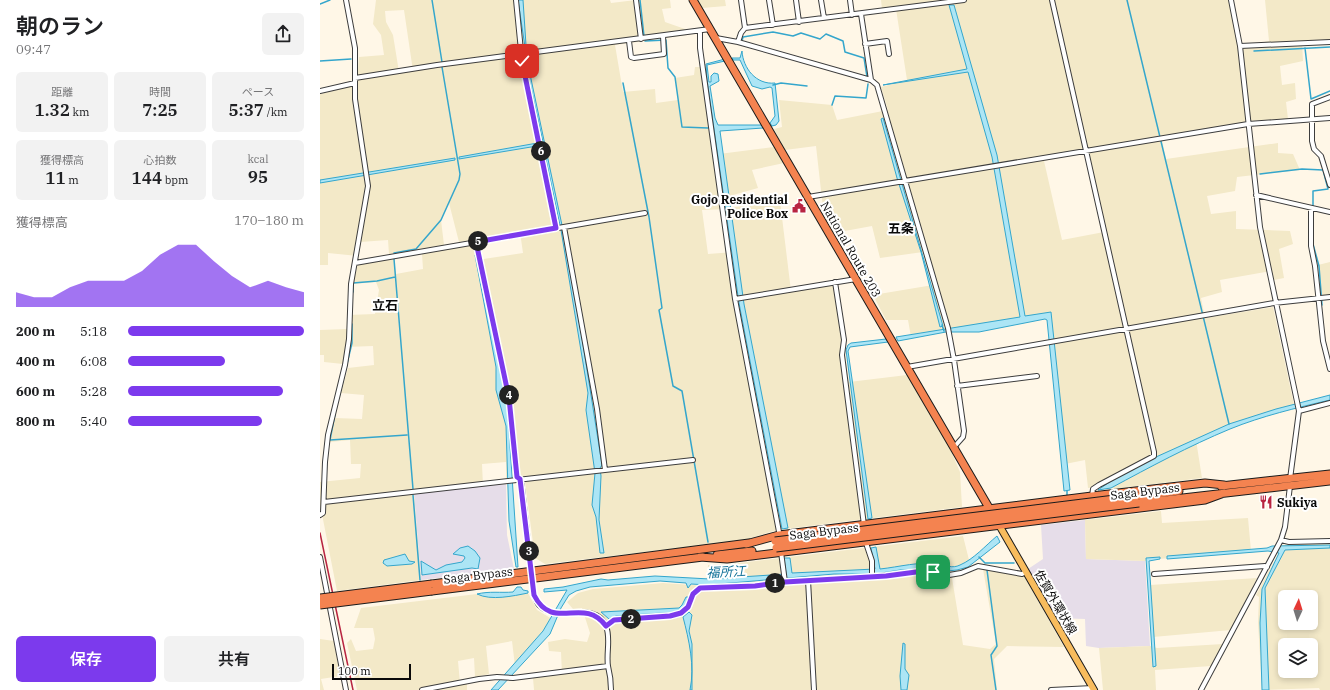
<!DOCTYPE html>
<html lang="ja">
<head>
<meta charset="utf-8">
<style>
	:root { --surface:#fff; --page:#f2f2f2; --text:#202124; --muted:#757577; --accent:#7c3aed }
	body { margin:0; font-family:"IBM Plex Serif","Noto Sans JP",serif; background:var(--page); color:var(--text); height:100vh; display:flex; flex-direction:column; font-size:15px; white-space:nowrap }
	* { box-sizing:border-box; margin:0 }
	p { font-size:13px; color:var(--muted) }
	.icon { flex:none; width:22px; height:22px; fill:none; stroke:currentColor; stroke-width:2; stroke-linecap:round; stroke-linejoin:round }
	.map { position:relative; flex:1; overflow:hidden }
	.side { display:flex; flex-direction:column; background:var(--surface); width:320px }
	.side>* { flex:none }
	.needle { width:26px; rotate:4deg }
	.tools { position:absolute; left:958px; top:590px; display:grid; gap:8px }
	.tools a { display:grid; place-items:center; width:40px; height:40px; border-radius:6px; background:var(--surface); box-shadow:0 2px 6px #0003; font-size:20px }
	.scale { position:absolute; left:12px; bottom:10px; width:79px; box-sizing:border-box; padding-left:4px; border:2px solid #0a0a0a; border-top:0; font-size:11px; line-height:14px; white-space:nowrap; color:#0a0a0a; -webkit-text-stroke:3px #fff; paint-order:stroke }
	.pin { position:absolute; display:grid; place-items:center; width:34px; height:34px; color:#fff; margin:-17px; border-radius:8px; box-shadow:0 2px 6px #0006 }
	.km { position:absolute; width:20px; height:20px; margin:-10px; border-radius:50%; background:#222; color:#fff; font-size:11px; line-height:20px; text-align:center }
	.round { display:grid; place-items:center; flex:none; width:42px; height:42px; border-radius:6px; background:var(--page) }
	.headline { display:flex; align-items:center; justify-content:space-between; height:68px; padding:0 16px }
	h1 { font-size:22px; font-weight:600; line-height:30px }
	.stats { display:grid; grid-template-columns:repeat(3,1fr); gap:6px; height:68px; padding:4px 16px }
	.stats div { display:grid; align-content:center; border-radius:6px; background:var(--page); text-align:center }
	.stats b { font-size:17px; font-weight:600 }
	.stats small { font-size:11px; font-weight:400 }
	.stats p { font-size:11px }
	.chart { height:112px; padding:8px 16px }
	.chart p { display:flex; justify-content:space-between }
	.chart svg { width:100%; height:72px; margin-top:4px; fill:var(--accent); opacity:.7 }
	.cta { display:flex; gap:8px; margin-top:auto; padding:8px 16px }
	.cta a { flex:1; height:46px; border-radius:6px; background:var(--accent); color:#fff; font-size:16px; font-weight:600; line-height:46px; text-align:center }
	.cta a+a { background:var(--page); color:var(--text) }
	ul { padding:0 16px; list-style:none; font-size:13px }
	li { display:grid; grid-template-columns:64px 48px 1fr; align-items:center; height:30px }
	li i { height:10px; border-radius:5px; background:var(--accent) }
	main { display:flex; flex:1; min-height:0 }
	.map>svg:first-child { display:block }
</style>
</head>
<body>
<main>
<section class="side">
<div class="headline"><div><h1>朝のラン</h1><p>09:47</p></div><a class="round"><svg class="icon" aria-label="share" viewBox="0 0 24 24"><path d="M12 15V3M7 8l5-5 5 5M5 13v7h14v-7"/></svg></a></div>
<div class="stats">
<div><p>距離</p><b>1.32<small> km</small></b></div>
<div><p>時間</p><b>7:25</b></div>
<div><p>ペース</p><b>5:37<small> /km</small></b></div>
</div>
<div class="stats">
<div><p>獲得標高</p><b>11<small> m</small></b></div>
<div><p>心拍数</p><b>144<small> bpm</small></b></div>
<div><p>kcal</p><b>95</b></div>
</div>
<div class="chart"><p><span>獲得標高</span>170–180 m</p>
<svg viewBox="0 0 160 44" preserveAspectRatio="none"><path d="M0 44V35L10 38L20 38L30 32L40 28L50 28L60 28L70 22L80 12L90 6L100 6L110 16L120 25L130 32L140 28L150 32L160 35V44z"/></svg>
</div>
<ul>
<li><b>200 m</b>5:18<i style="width:100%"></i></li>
<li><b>400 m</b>6:08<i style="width:55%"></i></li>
<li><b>600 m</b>5:28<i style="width:88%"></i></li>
<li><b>800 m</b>5:40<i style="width:76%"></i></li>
</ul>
<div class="cta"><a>保存</a><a>共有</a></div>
</section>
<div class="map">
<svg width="1010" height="690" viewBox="0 0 1010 690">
	<rect width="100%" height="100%" fill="#fff7e7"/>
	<path fill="#e6dde9" d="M186,484L187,535L194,569L101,580L94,493Z
		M765,520L766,559L825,561L830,646L779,648L766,646L765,619L736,618L708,569L723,559L721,525Z"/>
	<path fill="#f3e9c8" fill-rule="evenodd" d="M56,0H290L291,3L316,0H350L351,8L342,9L345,22L365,29L367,35L295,45L303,92L335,89L336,103L358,100L355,78L374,75L375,67H387L399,154L454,147L464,163L432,170L438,188L406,197L409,208L460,201L471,291L514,284L529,382L587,375L628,444L640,472L642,507L457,530L424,540L225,564L215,558L205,482L186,484V462L162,464L163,486L94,494L101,580L17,591L0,504V482L40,478L41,464H31L30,440L10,442L15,418L42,419L44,395L21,393L28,368L54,365L53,346L26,347L23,364L4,362V355H0V330L27,329L28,315L55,314L59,290L56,282L33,284L38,264L74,258L76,274L103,269L102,254L154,244L157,260L203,253L200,232L139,242L129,203L121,220L124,245L69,254L68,240L40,242L38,256L8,253V265H0V94L37,85L39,57L64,55L61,35L53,24ZM84,10L93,71L79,72L73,35L66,22L65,11ZM409,209L414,252L388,254L382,210Z
		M378,0H405L406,6L382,8Z
		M561,0H909L918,47L949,41L945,0H1010V40L982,41L983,61L960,66L962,85L975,83L976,99L966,102L968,119L925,121V127L842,140L846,159L958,143V153L973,154L980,170L917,177L915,191L887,196L891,214L916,211V229L970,231L973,244L959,249L964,278L954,280L951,271L900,280L902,292L881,298L885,318L953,307L974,405L876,440L882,478L794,489L789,485L768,488L765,460L745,464L728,315L591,337L588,320H566L553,295L613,285L603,252L560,258L552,226L514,233L504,217L496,146L465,150L454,129L462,127L459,100L512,105L517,120L568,110L561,87L587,80L576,9H562ZM768,152L784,232L742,240L724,161Z
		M1010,262V295L1000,296L998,265Z
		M841,511L842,523L928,518L931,551L827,560L825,561L766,559L765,520Z
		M643,536L652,572L632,578L643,645L670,649L676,644L663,569L704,576L744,647L687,646L674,659L677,690H214L213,678L242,675L241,652L229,651L228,642L245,639L267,642L270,633L262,608L253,609L247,602L258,593L273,589L343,583L387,586L388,565L411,564Z
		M1010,543V690H1000L999,688L942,690L938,622L939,597L936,595L963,545ZM965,597H991V623H965ZM965,645H991V671H965Z
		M937,578L911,630L833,637L830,585Z
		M208,593L217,610L232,619L195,666L192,641L166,646L169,674L155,677L154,658L138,661L140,683L147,684V690H37L27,643L31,639L36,651L53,649L55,639L53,628H34L41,608L157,594Z
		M0,639L14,641L20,676L1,679L4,690H0Z
		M903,644L891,666L835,670L836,690H783L779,648L830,646L837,648Z"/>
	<path fill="#ace5f5" stroke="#34a6cc" d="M198,0H203L207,60L243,230L262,338L282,465L280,468L281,476L279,520L284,553H280L276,517L272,505L275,473L266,410L268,393L241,230L223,145L139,159V157L223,142L205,60V47Z
		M629,5H634L677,155L705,316L731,312L750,490L744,491L727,320L725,319L659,332H626L578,341L576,337L700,317L672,157L648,72L563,85L647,69Z
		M422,51C423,68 436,85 455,83L459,121L456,125L452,126L450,123L455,116L452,88L450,87L442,89L432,86L420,60H413L412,58H420Z
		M405,59V61L387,65L389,82H391V76L394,73L398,74L399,81L390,86L395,118L398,125H442L443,128L400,131L424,304L468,528L462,529L419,303L387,80L386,64Z
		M563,118L623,326L620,327L601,252L577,178L561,119Z
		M135,158V160L0,183V180Z
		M155,255H158L187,400L198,567H196L189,521L186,426L176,390V367Z
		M566,339L568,342L530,347L528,351L552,518L548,519L526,350L528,345L531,343Z
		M1010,395V400C976,408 942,416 910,429C869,446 830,467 791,488L778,490L791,481L836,457L909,424L956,409Z
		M677,536L680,542L648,567L637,570L627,571L615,568L580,570L555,574H514L388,585L371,584L368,588L366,583L340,581L270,587L256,591L249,595L241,608L230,634L178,690H171L223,631L247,590L224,592V589L243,587L281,579L288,580L335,576L390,579L466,574L464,558H470L472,573L555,569L551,548L556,547L560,569C579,567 600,561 619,564C626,565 632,569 640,565C654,559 665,546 677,536Z
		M1010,545V548L965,550L945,588L949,690H942L940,623L942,589L959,553L948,551L847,559V556L947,548L952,546Z
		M148,546L155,551L160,558L158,569L152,568L102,575L101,561L116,570L126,565L142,562L145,558L144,556L133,554L140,548Z
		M85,554L89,561L95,562L92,564L67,566L63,563L64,560Z
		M840,557V559L829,561L836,666L833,667L826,558Z
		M197,587H201L203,590L208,591V593C193,596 171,601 157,594C169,591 181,593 193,592Z
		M366,597H368L366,604L358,612L296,616L289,619L281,612L359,608L362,605Z
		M369,612L372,615L369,631L372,644V690H370C375,666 369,640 363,617Z
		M583,643L585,644V669L589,675L587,690H581L580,676Z"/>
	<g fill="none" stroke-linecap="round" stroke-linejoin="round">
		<path stroke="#34a6cc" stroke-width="1.5" d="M112,0L122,62
			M320,0L324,36
			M807,0L909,424
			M0,4L10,0
			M325,41L346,40L348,68L355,77L362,127L388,128
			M422,41L423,37L453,32L473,36L481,33L500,39L506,34L523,41L525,52L544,58L547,77
			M985,48L991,99L1010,91
			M934,51L1010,47
			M0,61L31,59
			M303,83L329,217L342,308L339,310L353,386L362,391L388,542
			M453,85L461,83L487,86
			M512,105L515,96L546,98L548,84
			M940,174L982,169L1003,170
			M993,208V191L1008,189L1003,170
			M993,236V244L999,266L1002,305
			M74,253L96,249L121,220L139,180L140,174L122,67
			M74,259L93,489
			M33,292V283L57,281L75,277
			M622,325L624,331
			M19,397L32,343V324
			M15,414L10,440L87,435
			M747,491V495
			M93,495L100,580
			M659,557L665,563H694
			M667,570L677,646L671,655L676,690"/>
		<g stroke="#3d3d3d" stroke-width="6">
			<path id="street" d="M196,0L202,61L236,228
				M316,0L321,39
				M421,0L425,28
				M449,0L453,25
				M476,0L479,22
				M501,0L504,18
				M530,0L532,15
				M732,0L834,452V456L779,485L773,489L772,496
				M911,0L920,46L940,227L979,411L970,479
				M541,14L551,80
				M380,32V48L415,299L460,537
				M396,38L418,42L551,80L557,85L628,328L634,360L644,431L643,437L635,446
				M309,41L311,57L314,58L344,54L343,36
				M418,42L421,33L425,28L644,0
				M545,44L567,41L569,54
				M920,46L1010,42
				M35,78L117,65L390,29
				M0,91L35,83
				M1010,97L992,104V141L994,149L1001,156L1010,185
				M936,195L1010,212
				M488,197L928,124L1010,118
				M991,208V246L995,266L1003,341L1010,369
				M244,227L277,409L285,470
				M156,242L189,398L197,477L201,479L214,595C216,599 217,604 220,606C238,624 275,599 286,626C291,638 286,653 288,666C290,674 291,681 291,690
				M35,263L325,213
				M515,282L524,340L522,355L544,525
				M415,299L536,279
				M587,367L954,303L1010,297
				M637,386L717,376
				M979,411L1010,403
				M4,502L373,460
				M0,515L3,513L5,462L8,435L25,365L29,339L31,284L48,186L35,99V48L26,0
				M961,540L969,542L1010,541
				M546,543L552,561V577
				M461,552L465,582
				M0,557L26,690
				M834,574L945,566L947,567
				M488,580L494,690
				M286,626L294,620L350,616L361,613L368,607L373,594L380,588L435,586L465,582L552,577L596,572L629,575L641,573L658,566L702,574L706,572
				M102,690L159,679L177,677L193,678L288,666
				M731,690L773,688
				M881,690L961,540L965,527L970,486"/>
		</g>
		<g stroke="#1b1b1b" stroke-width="8">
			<path id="primary" d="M679,525L774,690"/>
		</g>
		<g stroke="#1b1b1b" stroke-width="9">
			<path id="highway" d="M373,0L679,525
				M901,486L1010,474
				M819,496L859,491
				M819,503L1010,481
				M426,544L459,535L772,496L885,483L904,485
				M397,555L432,551
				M380,557L407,559L885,500L904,493
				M112,584L429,543
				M112,591L383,557"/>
		</g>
		<use href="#street" stroke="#fff" stroke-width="4"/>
		<use href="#primary" stroke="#f8bc5d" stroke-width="6"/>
		<use href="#highway" stroke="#f48350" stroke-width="7"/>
		<path stroke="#b82441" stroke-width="1.5" d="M0,533L33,690"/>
		<g stroke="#1b1b1b" stroke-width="9" stroke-linecap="butt">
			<path id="highway-bridge" d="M455,541L819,496
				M456,548L819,503
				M0,598L112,584
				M0,605L112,591"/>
		</g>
		<use href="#highway-bridge" stroke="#f48350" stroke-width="7"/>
	</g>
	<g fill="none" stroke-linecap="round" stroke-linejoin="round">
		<g stroke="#fff" stroke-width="8">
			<path id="route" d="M202,61L236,228L156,242L189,398L197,477L200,479L214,595C233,633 263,595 286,626L294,620L350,616L361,613L368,607L373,594L380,588L435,586L465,582L566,576L596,572H613"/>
		</g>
		<use href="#route" stroke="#7c3aed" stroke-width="5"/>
	</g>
	<defs>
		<g id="civic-bare" transform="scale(1.08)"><path d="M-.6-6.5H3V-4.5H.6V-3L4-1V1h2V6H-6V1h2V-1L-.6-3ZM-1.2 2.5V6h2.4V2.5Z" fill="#b82441" stroke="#fff" stroke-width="2.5" paint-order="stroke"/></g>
		<g id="restaurant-bare" transform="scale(1.08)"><path d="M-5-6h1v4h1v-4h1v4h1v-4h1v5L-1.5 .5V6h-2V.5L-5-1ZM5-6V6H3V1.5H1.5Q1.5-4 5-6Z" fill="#b82441" stroke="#fff" stroke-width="2.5" paint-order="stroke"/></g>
	</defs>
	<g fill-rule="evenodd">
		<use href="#civic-bare" x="479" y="206"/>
		<use href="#restaurant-bare" x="946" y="502"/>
	</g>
	<g text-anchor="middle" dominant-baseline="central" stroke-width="4" stroke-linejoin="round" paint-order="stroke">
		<g font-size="12" font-weight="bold" fill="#0a0a0a" stroke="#fff" text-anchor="end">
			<text x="468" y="199">Gojo Residential<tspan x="468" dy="14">Police Box</tspan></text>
			<text x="957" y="502" text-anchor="start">Sukiya</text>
		</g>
		<g font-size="12" fill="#0a0a0a" stroke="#fff">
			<text transform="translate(531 249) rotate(60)">National Route 203</text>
			<text transform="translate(825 491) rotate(-7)">Saga Bypass</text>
			<text transform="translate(504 531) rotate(-7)">Saga Bypass</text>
			<text transform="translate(158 575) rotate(-7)">Saga Bypass</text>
			<text transform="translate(736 602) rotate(60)">佐賀外環状線</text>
		</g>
		<g font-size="13" font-weight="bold" fill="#0a0a0a" stroke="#fff">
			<text x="581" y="228">五条</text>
			<text x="65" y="305">立石</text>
		</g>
		<g font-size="13" font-style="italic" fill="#157399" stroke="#fff">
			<text transform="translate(406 572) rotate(-3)">福所江</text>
		</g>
	</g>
</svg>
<div class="tools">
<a><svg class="needle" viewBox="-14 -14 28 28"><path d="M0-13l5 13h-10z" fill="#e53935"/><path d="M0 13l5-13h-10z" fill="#757577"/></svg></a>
<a><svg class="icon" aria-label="layers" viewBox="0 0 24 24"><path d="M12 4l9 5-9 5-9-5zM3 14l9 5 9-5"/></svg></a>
</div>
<div class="scale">100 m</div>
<div class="pin" style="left:613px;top:572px;background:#1e9e55"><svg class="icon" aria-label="arrive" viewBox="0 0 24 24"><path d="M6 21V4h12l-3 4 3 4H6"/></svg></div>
<div class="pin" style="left:202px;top:61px;background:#d93025"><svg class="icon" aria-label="check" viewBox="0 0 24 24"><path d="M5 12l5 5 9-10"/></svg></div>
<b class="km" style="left:455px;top:583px">1</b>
<b class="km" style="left:311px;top:619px">2</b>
<b class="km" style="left:209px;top:551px">3</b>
<b class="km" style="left:189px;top:395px">4</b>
<b class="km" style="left:158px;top:241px">5</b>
<b class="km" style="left:221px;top:151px">6</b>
</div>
</main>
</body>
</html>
